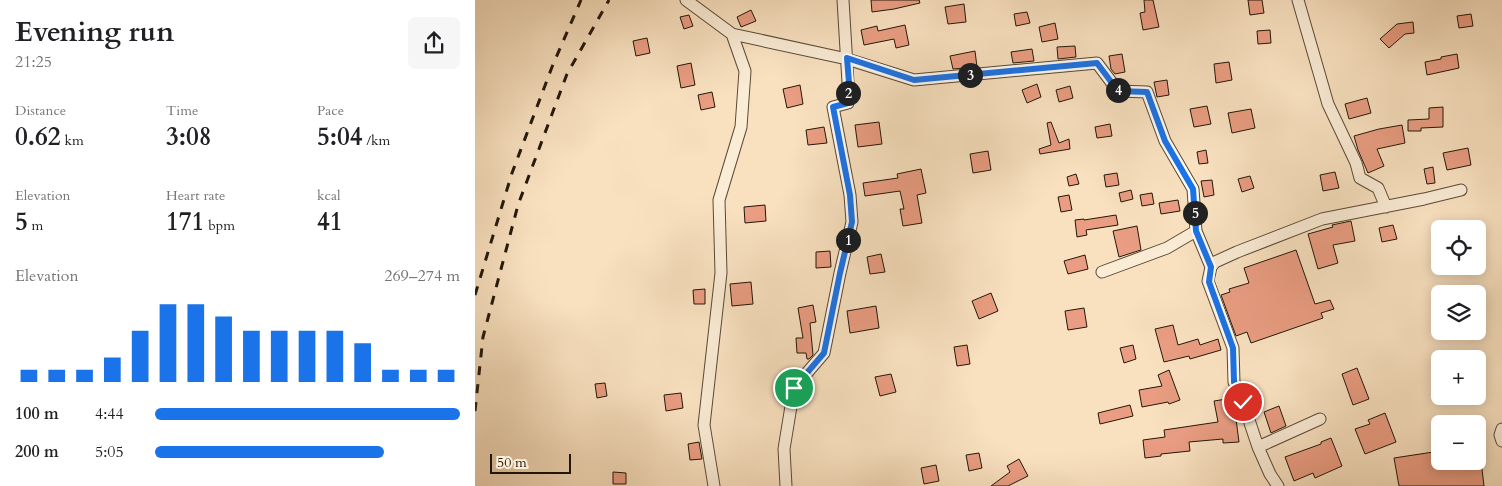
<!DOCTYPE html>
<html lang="en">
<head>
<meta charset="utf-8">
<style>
	:root { --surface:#fff; --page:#f6f6f6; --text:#202124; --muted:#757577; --accent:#1a73e8 }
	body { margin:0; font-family:Cardo,serif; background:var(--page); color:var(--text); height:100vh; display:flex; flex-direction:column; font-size:19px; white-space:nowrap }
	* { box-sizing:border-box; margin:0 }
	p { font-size:16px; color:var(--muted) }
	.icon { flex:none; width:28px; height:28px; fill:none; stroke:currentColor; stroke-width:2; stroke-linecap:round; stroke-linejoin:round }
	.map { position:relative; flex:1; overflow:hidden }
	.panel { display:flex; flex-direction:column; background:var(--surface); width:475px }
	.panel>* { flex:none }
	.controls { position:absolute; left:956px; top:220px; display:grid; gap:10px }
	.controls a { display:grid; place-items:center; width:55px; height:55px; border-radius:8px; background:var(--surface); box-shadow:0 2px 12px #0003; font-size:25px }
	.scale { position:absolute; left:15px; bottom:12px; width:81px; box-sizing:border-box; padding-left:5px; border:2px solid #221709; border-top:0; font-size:14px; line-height:18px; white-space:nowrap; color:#221709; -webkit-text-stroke:4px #fbecd6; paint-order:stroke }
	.pin { position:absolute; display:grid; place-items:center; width:42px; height:42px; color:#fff; margin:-21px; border:2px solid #fff; border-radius:50%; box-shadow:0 1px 5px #0007 }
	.km { position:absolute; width:25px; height:25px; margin:-12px; border-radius:50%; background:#222; color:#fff; font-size:14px; line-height:25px; text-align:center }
	.round { display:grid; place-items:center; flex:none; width:52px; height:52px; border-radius:8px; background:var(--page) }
	.head { display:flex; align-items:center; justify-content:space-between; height:85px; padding:0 15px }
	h1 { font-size:28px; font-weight:700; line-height:38px }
	.figures { display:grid; grid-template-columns:repeat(3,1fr); gap:8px; height:85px; padding:5px 15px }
	.figures div { display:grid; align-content:center }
	.figures b { font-size:25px; font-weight:700 }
	.figures small { font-size:14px; font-weight:400 }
	.figures p { font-size:14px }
	.chart { height:140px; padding:10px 15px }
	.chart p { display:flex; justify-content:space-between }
	.chart svg { width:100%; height:90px; margin-top:5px; stroke:var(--accent); stroke-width:6 }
	ul { padding:0 15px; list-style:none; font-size:16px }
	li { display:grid; grid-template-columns:80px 60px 1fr; align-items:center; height:38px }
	li i { height:12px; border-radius:6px; background:var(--accent) }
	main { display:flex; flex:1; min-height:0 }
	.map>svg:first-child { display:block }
</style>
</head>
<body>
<main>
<section class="panel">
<div class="head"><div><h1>Evening run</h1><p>21:25</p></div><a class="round"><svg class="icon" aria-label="share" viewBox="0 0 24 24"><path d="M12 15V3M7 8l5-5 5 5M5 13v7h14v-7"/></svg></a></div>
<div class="figures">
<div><p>Distance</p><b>0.62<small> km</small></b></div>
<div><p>Time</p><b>3:08</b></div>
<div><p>Pace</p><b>5:04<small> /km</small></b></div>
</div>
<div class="figures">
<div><p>Elevation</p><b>5<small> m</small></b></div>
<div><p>Heart rate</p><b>171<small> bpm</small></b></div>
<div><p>kcal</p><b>41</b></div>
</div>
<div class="chart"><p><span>Elevation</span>269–274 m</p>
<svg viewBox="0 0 160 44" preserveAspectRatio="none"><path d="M5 44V38M15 44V38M25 44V38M35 44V32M45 44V19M55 44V6M65 44V6M75 44V12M85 44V19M95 44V19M105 44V19M115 44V19M125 44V25M135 44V38M145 44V38M155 44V38"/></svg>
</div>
<ul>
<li><b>100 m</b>4:44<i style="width:100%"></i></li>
<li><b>200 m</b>5:05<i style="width:75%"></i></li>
</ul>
</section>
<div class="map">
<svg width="1027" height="486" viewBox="0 0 1027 486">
	<rect width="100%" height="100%" fill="#f9e1c0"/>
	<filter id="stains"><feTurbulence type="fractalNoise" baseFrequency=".004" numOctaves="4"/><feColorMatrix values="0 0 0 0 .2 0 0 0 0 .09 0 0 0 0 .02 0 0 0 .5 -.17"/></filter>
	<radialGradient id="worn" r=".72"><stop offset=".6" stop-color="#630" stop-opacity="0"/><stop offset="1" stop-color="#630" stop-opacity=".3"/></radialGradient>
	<path fill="#ea9d82" stroke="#221709" d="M396,0H444L445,3L419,9L397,12Z
		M669,0H678L684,27L668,30L665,13L670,12Z
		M773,0H787L789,13L775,15Z
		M489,4L491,22L473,24L470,7Z
		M276,10L281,21L266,27L262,17Z
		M552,12L555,23L541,26L539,14Z
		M996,14L998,26L984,28L982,16Z
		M214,15L218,26L209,29L205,17Z
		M938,22L939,33L930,34L914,48L905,39L922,24Z
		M580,23L583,39L567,42L564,27Z
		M430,25L434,45L421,48L419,39L389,45L386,30L402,26L403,31Z
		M795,30L796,43L783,44L782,31Z
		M172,38L175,53L161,56L158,41Z
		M600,46L601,57L583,59L582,47Z
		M557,49L559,61L538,63L536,52Z
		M500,51L502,67L478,69L475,56Z
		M647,54L650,72L640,74L636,69L634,56Z
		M982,54L984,68L952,75L950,62L966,59V57Z
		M754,62L757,80L741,83L739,64Z
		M216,63L220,85L206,88L202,66Z
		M692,80L694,95L682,97L679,82Z
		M562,84L566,97L552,103L547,90Z
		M325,85L328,104L312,108L308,89Z
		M595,86L598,98L584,102L581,90Z
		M237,92L240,107L226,110L223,95Z
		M892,98L896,113L874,119L870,104Z
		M732,106L736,124L719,127L715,109Z
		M968,107V127L946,128V131H933V120L954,119V108Z
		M776,109L780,128L757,133L753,113Z
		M404,122L407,144L383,147L380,125Z
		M576,122L584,143L594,139L595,149L565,154L564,149L576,145L572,123Z
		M635,124L637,136L622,138L620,127Z
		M927,125L930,143L902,149L909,166L893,173L883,150L879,136L904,129Z
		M349,127L352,143L333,145L331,130Z
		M993,148L996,165L972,170L968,153Z
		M731,150L733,163L724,164L722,152Z
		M513,151L516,170L498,173L495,154Z
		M958,167L960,183L952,184L949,169Z
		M446,169L451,193L442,195L447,223L428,226L425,209H429L425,191L390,196L388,183L423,178L422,174Z
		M860,172L864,188L848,191L845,175Z
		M642,173L644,185L631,187L629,175Z
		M601,174L604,184L594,186L592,177Z
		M775,176L779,188L767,192L763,179Z
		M737,180L739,195L729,197L726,181Z
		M656,190L658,199L646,202L644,193Z
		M677,193L679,204L667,206L665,195Z
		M594,195L597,210L586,212L583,197Z
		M703,200L705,211L686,214L684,203Z
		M290,205L291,221L270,223L269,207Z
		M641,215L643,225L611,230L612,235L602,237L600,220L609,219V220Z
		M876,221L880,241L858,245L863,263L843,269L833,234L858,227L857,225Z
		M918,225L922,239L907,242L904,228Z
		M662,226L666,250L644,257L638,231Z
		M821,250L840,304L855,300L859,309L846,313L848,318L776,343L772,332L761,336L746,295L755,292L754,289L774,283L769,268Z
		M355,251L356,267L341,268V252Z
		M406,254L410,272L395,274L392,257Z
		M610,255L613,269L593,274L589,261Z
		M276,282L278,304L257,306L255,284Z
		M230,289V304H219L218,290Z
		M516,293L523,311L504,319L497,301Z
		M338,305L341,322L335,323L338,355L334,359H332L331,353H322L321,338H328L323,308Z
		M401,306L404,328L375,333L372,311Z
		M609,308L612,327L593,330L590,311Z
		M698,325L703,345L723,339L725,345L743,339L746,350L715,359L714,356L689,362L680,329Z
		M492,345L495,364L482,366L479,347Z
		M658,345L661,359L649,363L645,348Z
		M882,368L894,399L878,405L867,374Z
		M694,370L705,400L694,404L693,402L667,407L664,390L687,386L683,375Z
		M416,374L421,392L405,396L400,377Z
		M130,383L132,396L122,398L120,384Z
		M206,393L208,408L191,411L189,395Z
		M758,398L762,408L764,419H761L764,442L748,443V439L714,442L715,451L686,454V456L670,458L668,440L690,437L689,430L743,422L739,401Z
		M655,405L658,416L625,424L623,413Z
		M804,406L811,426L796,433L789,412Z
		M910,413L921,442L890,454L880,429L895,424L893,420Z
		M856,438L867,466L840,478L838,473L819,481L810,457L846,444V442Z
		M224,442L227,459L215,460L213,444Z
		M965,451V461H1006L1009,486H924L919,458Z
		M504,453L507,468L494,471L491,455Z
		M544,459L553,476L533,486H516L535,472L532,466Z
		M461,465L464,481L449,484L446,468Z
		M138,472L151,473V484H138Z"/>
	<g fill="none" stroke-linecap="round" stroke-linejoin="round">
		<g stroke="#584a37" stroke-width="13">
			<path id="minor" d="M211,0L257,34L372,59L439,80L622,63L643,91L672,92L690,141L718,189L721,231L736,267
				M823,0L853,104L881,163L885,178L903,188L911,207
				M627,272L692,248L721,231
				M1027,429L1025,435L1027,441
				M783,447L845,419
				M239,486L229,425L246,273L244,200L266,127L270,71L257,34
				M311,486L309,449L319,388L349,353L365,273L377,222L375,195L358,107L373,103V83L368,0
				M803,486L795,474L783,447L768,402L759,382L758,348L733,281L736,267L740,262L762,252L847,219L949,199L986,190"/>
		</g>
		<use href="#minor" stroke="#fbecd6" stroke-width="11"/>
		<path stroke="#221709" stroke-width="3" stroke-dasharray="9 9" stroke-linecap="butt" d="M0,295L37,173L77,67L106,0
			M0,411L8,337L43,205L92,74L134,0"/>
	</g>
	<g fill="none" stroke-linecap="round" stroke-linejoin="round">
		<g stroke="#fff" stroke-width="10">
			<path id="route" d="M319,388L349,353L365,273L377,222L375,195L358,107L373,103L374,83L372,58L439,80L622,63L643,91L672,92L690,141L718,189L721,231L736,267L734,282L758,348L759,382L768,402"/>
		</g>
		<use href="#route" stroke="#1a73e8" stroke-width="6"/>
	</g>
	<rect width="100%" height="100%" filter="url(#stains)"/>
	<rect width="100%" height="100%" fill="url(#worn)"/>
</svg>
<div class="controls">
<a><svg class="icon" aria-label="locate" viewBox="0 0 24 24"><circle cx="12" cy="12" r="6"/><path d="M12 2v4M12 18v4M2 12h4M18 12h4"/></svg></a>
<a><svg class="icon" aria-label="layers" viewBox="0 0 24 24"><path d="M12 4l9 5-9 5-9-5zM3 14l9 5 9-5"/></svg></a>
<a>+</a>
<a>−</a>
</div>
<div class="scale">50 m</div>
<div class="pin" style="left:319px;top:388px;background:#1e9e55"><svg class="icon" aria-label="arrive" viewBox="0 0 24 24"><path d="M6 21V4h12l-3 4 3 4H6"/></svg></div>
<div class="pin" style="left:768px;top:402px;background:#d93025"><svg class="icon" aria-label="check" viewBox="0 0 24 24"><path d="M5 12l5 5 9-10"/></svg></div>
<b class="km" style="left:373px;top:240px">1</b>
<b class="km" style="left:373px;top:93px">2</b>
<b class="km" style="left:495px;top:75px">3</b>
<b class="km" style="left:643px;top:90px">4</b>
<b class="km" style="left:720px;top:213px">5</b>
</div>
</main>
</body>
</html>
